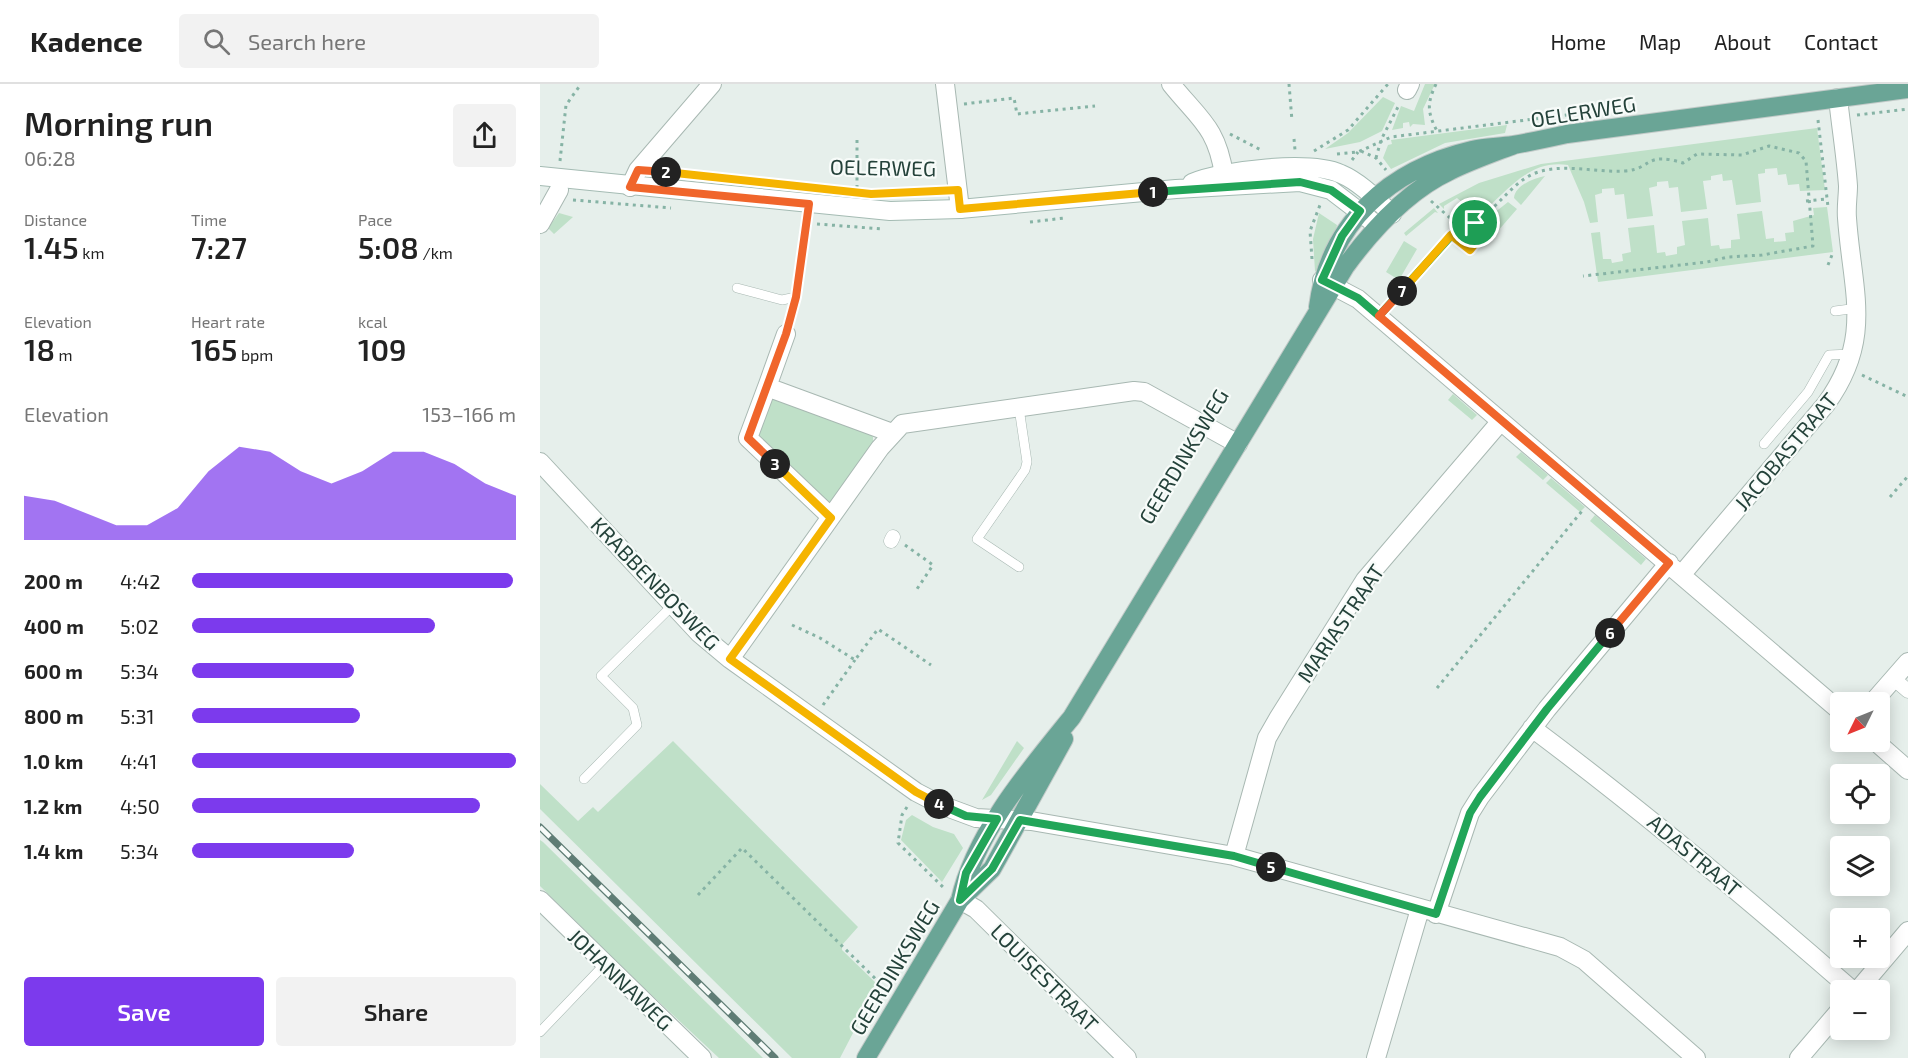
<!DOCTYPE html>
<html lang="en">
<head>
<meta charset="utf-8">
<style>
	:root { --surface:#fff; --page:#f2f2f2; --text:#222; --muted:#767676; --line:#e0e0e0; --accent:#7c3aed }
	body { margin:0; font-family:"Exo 2",sans-serif; background:var(--page); color:var(--text); height:100vh; display:flex; flex-direction:column; font-size:22px; white-space:nowrap }
	* { box-sizing:border-box; margin:0 }
	p { font-size:20px; color:var(--muted) }
	.icon { flex:none; width:33px; height:33px; fill:none; stroke:currentColor; stroke-width:2; stroke-linecap:round; stroke-linejoin:round }
	.map { position:relative; flex:1; overflow:hidden }
	.panel { display:flex; flex-direction:column; background:var(--surface); width:540px }
	.panel>* { flex:none }
	.needle { width:39px; rotate:227deg }
	.buttons { position:absolute; left:1290px; top:608px; display:grid; gap:12px }
	.buttons a { display:grid; place-items:center; width:60px; height:60px; border-radius:6px; background:var(--surface); box-shadow:0 3px 15px #0003; font-size:30px }
	.pin { position:absolute; display:grid; place-items:center; width:51px; height:51px; color:#fff; margin:-26px; border:3px solid #fff; border-radius:50%; box-shadow:0 2px 6px #0007 }
	.km { position:absolute; width:30px; height:30px; margin:-15px; border-radius:50%; background:#222; color:#fff; font-size:16px; line-height:30px; text-align:center }
	.round { display:grid; place-items:center; flex:none; width:63px; height:63px; border-radius:6px; background:var(--page) }
	.overview { display:flex; align-items:center; justify-content:space-between; height:102px; padding:0 24px }
	h1 { font-size:33px; font-weight:600; line-height:45px }
	.figures { display:grid; grid-template-columns:repeat(3,1fr); gap:9px; height:102px; padding:6px 24px }
	.figures div { display:grid; align-content:center }
	.figures b { font-size:30px; font-weight:600 }
	.figures small { font-size:16px; font-weight:400 }
	.figures p { font-size:16px }
	.chart { height:168px; padding:12px 24px }
	.chart p { display:flex; justify-content:space-between }
	.chart svg { width:100%; height:108px; margin-top:6px; fill:var(--accent); opacity:.7 }
	.primary-button { display:flex; gap:12px; margin-top:auto; padding:12px 24px }
	.primary-button a { flex:1; height:69px; border-radius:6px; background:var(--accent); color:#fff; font-size:24px; font-weight:600; line-height:69px; text-align:center }
	.primary-button a+a { background:var(--page); color:var(--text) }
	ul { padding:0 24px; list-style:none; font-size:20px }
	li { display:grid; grid-template-columns:96px 72px 1fr; align-items:center; height:45px }
	li i { height:15px; border-radius:8px; background:var(--accent) }
	header { display:flex; align-items:center; gap:36px; box-sizing:border-box; height:84px; padding:0 30px; background:var(--surface); border-bottom:2px solid var(--line) }
	header strong { font-size:28px }
	nav { display:flex; gap:33px; margin-inline-start:auto; font-size:21px }
	.search { width:420px; height:54px; background:var(--page); display:flex; align-items:center; gap:15px; box-sizing:border-box; padding:0 21px; border-radius:6px; color:var(--muted); font-size:22px }
	main { display:flex; flex:1; min-height:0 }
	.map>svg:first-child { display:block }
</style>
</head>
<body>
<header>
<strong>Kadence</strong>
<div class="search"><svg class="icon" aria-label="search" viewBox="0 0 24 24"><circle cx="10" cy="10" r="6"/><path d="M15 15l6 6"/></svg>Search here</div>
<nav><a>Home</a><a>Map</a><a>About</a><a>Contact</a></nav>
</header>
<main>
<section class="panel">
<div class="overview"><div><h1>Morning run</h1><p>06:28</p></div><a class="round"><svg class="icon" aria-label="share" viewBox="0 0 24 24"><path d="M12 15V3M7 8l5-5 5 5M5 13v7h14v-7"/></svg></a></div>
<div class="figures">
<div><p>Distance</p><b>1.45<small> km</small></b></div>
<div><p>Time</p><b>7:27</b></div>
<div><p>Pace</p><b>5:08<small> /km</small></b></div>
</div>
<div class="figures">
<div><p>Elevation</p><b>18<small> m</small></b></div>
<div><p>Heart rate</p><b>165<small> bpm</small></b></div>
<div><p>kcal</p><b>109</b></div>
</div>
<div class="chart"><p><span>Elevation</span>153–166 m</p>
<svg viewBox="0 0 160 44" preserveAspectRatio="none"><path d="M0 44V26L10 28L20 33L30 38L40 38L50 31L60 16L70 6L80 8L90 16L100 21L110 16L120 8L130 8L140 13L150 21L160 26V44z"/></svg>
</div>
<ul>
<li><b>200 m</b>4:42<i style="width:99%"></i></li>
<li><b>400 m</b>5:02<i style="width:75%"></i></li>
<li><b>600 m</b>5:34<i style="width:50%"></i></li>
<li><b>800 m</b>5:31<i style="width:52%"></i></li>
<li><b>1.0 km</b>4:41<i style="width:100%"></i></li>
<li><b>1.2 km</b>4:50<i style="width:89%"></i></li>
<li><b>1.4 km</b>5:34<i style="width:50%"></i></li>
</ul>
<div class="primary-button"><a>Save</a><a>Share</a></div>
</section>
<div class="map">
<svg width="1368" height="974" viewBox="0 0 1368 974">
	<rect width="100%" height="100%" fill="#e6efeb"/>
	<path fill="#bfe0c8" d="M885,0H895L883,25L885,41L873,40L870,43L869,38L863,39V44L852,46L861,22L874,27Z
		M843,13L855,19L842,47L820,58L785,65L808,49Z
		M967,41L965,49L905,59L851,85L843,74L848,61L852,60L851,56Z
		M1277,44L1285,106L1260,107L1259,100L1248,101L1246,90L1238,91L1237,84L1225,85V89L1218,90L1221,118L1196,121L1192,96L1183,97L1182,90L1171,92V96L1163,97L1167,125L1141,128L1138,103L1129,104L1128,97L1117,98V102L1109,104L1113,132L1087,135L1084,110L1075,111L1074,104L1062,105V109L1055,111L1058,138L1050,139L1044,118L1028,81C987,75 967,109 938,132L917,114L904,122V125L899,120L939,99L1001,80Z
		M1005,92L981,121L974,114C975,102 993,94 1005,92Z
		M968,118L977,125L957,148L944,137Z
		M1287,123L1293,168L1058,198L1051,149L1060,148L1063,175H1071L1072,179L1083,177L1082,170L1091,168L1088,144L1114,141L1117,169L1125,168L1126,172L1137,170V163L1145,161L1142,137L1168,134L1171,162L1179,161L1180,165L1191,164V156L1200,155L1197,130L1222,127L1226,155L1234,154V158L1246,157L1245,149L1254,148L1253,137L1274,131L1273,124Z
		M894,124L898,129L895,128L866,152L864,149Z
		M19,129L33,133L14,150L8,144Z
		M779,129L797,141L793,158L779,188L775,187L773,155Z
		M864,157L877,165L859,196L846,188Z
		M913,310L937,331L932,336L908,316Z
		M231,314H237L329,347L333,353V359L292,417L286,419L217,355Z
		M981,368L1008,391L1003,396L976,373Z
		M1011,394L1045,423L1040,428L1006,399Z
		M1055,431L1106,475L1101,481L1050,437Z
		M133,657L318,843L302,861V866L338,901L300,974H252L0,725V700L38,737L53,723L58,728Z
		M477,657L484,664L451,711L442,716Z
		M372,731L393,743L414,750L423,764L402,798L361,756L366,736Z
		M0,756L3,758L223,974H179L102,902L0,802Z"/>
	<g fill="none" stroke-linecap="round" stroke-linejoin="round">
		<g stroke="#a8b8b2" stroke-width="10">
			<path id="service" d="M197,204L242,216L256,213
				M1295,227L1318,224
				M839,233L928,133L945,147L930,166L911,151
				M246,250L256,213L269,120
				M1224,360L1268,308L1289,271L1311,270
				M479,483L437,455L485,386L487,378L479,324
				M44,695L97,641L93,624L61,592L132,522
				M0,948L65,880"/>
		</g>
		<g stroke="#a8b8b2" stroke-width="15">
			<path id="pedestrian" d="M351,457L353,453
				M1354,595L1368,607"/>
		</g>
		<g stroke="#a8b8b2" stroke-width="20">
			<path id="minor" d="M405,0L420,125
				M631,0C659,35 677,43 684,91
				M867,6L870,0
				M90,103L98,86L172,0
				M0,140L19,106
				M782,196L818,215L1300,627
				M246,250L227,303L352,349
				M227,303L208,354L291,433
				M0,378L159,549L190,575L376,708L401,721L436,734L491,737L694,772L1020,863L1044,876L1156,974
				M1142,490L1286,320C1334,254 1312,207 1307,134C1306,123 1308,112 1308,102C1306,73 1301,43 1298,14
				M190,575L340,364L362,340L594,307L604,308L698,360
				M1333,618L1368,578
				M992,644C1103,727 1208,815 1312,906
				M1335,657L1368,686
				M694,772L727,654L739,633L825,496L961,337
				M0,816L162,974
				M420,816L436,825L587,974
				M896,830L930,729L940,713L1007,625L1129,479
				M1318,906L1368,847
				M836,974L880,825
				M1259,974L1300,926"/>
		</g>
		<g stroke="#a4bbb3" stroke-width="20">
			<path id="secondary" d="M0,92L350,127L420,125L636,105L760,98L791,106L838,142
				M652,99C683,86 770,76 801,90C820,98 837,116 852,130"/>
		</g>
		<g stroke="#c2cac8" stroke-width="20">
			<path id="primary" d="M778,223C789,138 851,85 932,66C945,63 959,63 973,61C991,58 1009,54 1027,50L1368,5
				M420,816L452,785L524,655
				M326,974L420,816C435,749 489,686 532,633L805,183C832,146 867,107 910,87C930,77 953,69 974,61"/>
		</g>
		<path stroke="#86b3a5" stroke-width="3" stroke-dasharray="3 4.5" stroke-linecap="butt" d="M749,0L752,37
			M896,0C887,19 887,28 897,47
			M424,20L474,14L477,30L555,22
			M1317,31L1368,25
			M1278,36L1288,123
			M690,50L721,66
			M754,55L755,66
			M317,56V106
			M774,67L808,46L848,0
			M821,67L836,74L846,86
			M797,70L818,68L851,53L1050,28
			M836,74L841,56L859,21
			M812,76L818,68
			M20,77L26,21L41,0
			M33,116L131,124
			M891,117L910,134
			M1266,117L1287,115
			M943,132C961,119 973,99 993,90C1021,78 1055,89 1085,87C1112,85 1105,67 1143,79L1157,70L1202,71L1229,62L1259,69L1266,77L1273,162L1222,171L1188,173L1167,178L1043,192
			M490,138L525,134
			M277,140L343,145
			M772,175L770,147L780,121
			M1288,181L1292,171
			M1322,291L1368,313
			M1350,413L1368,392
			M365,461L393,481L375,508
			M252,541L280,554L315,576L338,545L391,581
			M897,604L1042,427
			M283,621L315,576
			M367,723L362,731L358,759L405,805
			M158,811L202,764L347,906"/>
		<use href="#service" stroke="#fff" stroke-width="9"/>
		<use href="#pedestrian" stroke="#fff" stroke-width="14"/>
		<use href="#minor" stroke="#fff" stroke-width="18"/>
		<use href="#secondary" stroke="#fff" stroke-width="18"/>
		<use href="#primary" stroke="#6aa596" stroke-width="18"/>
		<g stroke="#5f7d75" stroke-width="7">
			<path id="rail" d="M0,743L235,974"/>
		</g>
		<use href="#rail" stroke="#f7fbf9" stroke-width="4.5" stroke-dasharray="14" stroke-linecap="butt"/>
	</g>
	<g fill="none" stroke-linecap="round" stroke-linejoin="round">
		<g stroke="#fff" stroke-width="12">
			<path id="split-1" d="M613,108L760,98L791,106L820,127L802,152L782,196L818,214L839,232L928,133L935,139"/>
		</g>
		<g stroke="#fff" stroke-width="12">
			<path id="split-2" d="M126,88L331,110L418,106L420,125L613,108"/>
		</g>
		<g stroke="#fff" stroke-width="12">
			<path id="split-3" d="M126,88L98,86L90,103L269,120L256,213L246,250L208,354L235,380"/>
		</g>
		<g stroke="#fff" stroke-width="12">
			<path id="split-4" d="M235,380L291,434L190,575L376,708L399,720"/>
		</g>
		<g stroke="#fff" stroke-width="12">
			<path id="split-5" d="M399,720L426,732L457,735L426,789L420,816L452,785L480,736L694,772L731,783"/>
		</g>
		<g stroke="#fff" stroke-width="12">
			<path id="split-6" d="M731,783L896,830L930,729L940,713L1007,625L1070,549"/>
		</g>
		<g stroke="#fff" stroke-width="12">
			<path id="split-7" d="M862,207L839,232L1129,479L1070,549"/>
		</g>
		<g stroke="#fff" stroke-width="12">
			<path id="split-8" d="M862,207L911,151L930,166L945,147L935,139"/>
		</g>
		<use href="#split-1" stroke="#22a559" stroke-width="8"/>
		<use href="#split-2" stroke="#f5b400" stroke-width="8"/>
		<use href="#split-3" stroke="#f0652b" stroke-width="8"/>
		<use href="#split-4" stroke="#f5b400" stroke-width="8"/>
		<use href="#split-5" stroke="#22a559" stroke-width="8"/>
		<use href="#split-6" stroke="#22a559" stroke-width="8"/>
		<use href="#split-7" stroke="#f0652b" stroke-width="8"/>
		<use href="#split-8" stroke="#f5b400" stroke-width="8"/>
	</g>
	<g text-anchor="middle" dominant-baseline="central" stroke-width="4.5" stroke-linejoin="round" paint-order="stroke">
		<g font-size="21" fill="#24423a" stroke="#f7fbf9">
			<text transform="translate(1043 27) rotate(-9)">OELERWEG</text>
			<text transform="translate(343 83) rotate(1)">OELERWEG</text>
			<text transform="translate(1245 367) rotate(-50)">JACOBASTRAAT</text>
			<text transform="translate(643 372) rotate(-59)">GEERDINKSWEG</text>
			<text transform="translate(116 499) rotate(46)">KRABBENBOSWEG</text>
			<text transform="translate(800 539) rotate(-56)">MARIASTRAAT</text>
			<text transform="translate(1155 771) rotate(40)">ADASTRAAT</text>
			<text transform="translate(354 883) rotate(-59)">GEERDINKSWEG</text>
			<text transform="translate(505 893) rotate(45)">LOUISESTRAAT</text>
			<text transform="translate(81 895) rotate(44)">JOHANNAWEG</text>
		</g>
	</g>
</svg>
<div class="buttons">
<a><svg class="needle" viewBox="-14 -14 28 28"><path d="M0-13l5 13h-10z" fill="#e53935"/><path d="M0 13l5-13h-10z" fill="#767676"/></svg></a>
<a><svg class="icon" aria-label="locate" viewBox="0 0 24 24"><circle cx="12" cy="12" r="6"/><path d="M12 2v4M12 18v4M2 12h4M18 12h4"/></svg></a>
<a><svg class="icon" aria-label="layers" viewBox="0 0 24 24"><path d="M12 4l9 5-9 5-9-5zM3 14l9 5 9-5"/></svg></a>
<a>+</a>
<a>−</a>
</div>
<div class="pin" style="left:935px;top:139px;background:#1e9e55"><svg class="icon" aria-label="arrive" viewBox="0 0 24 24"><path d="M6 21V4h12l-3 4 3 4H6"/></svg></div>
<b class="km" style="left:613px;top:108px">1</b>
<b class="km" style="left:126px;top:88px">2</b>
<b class="km" style="left:235px;top:380px">3</b>
<b class="km" style="left:399px;top:720px">4</b>
<b class="km" style="left:731px;top:783px">5</b>
<b class="km" style="left:1070px;top:549px">6</b>
<b class="km" style="left:862px;top:207px">7</b>
</div>
</main>
</body>
</html>
